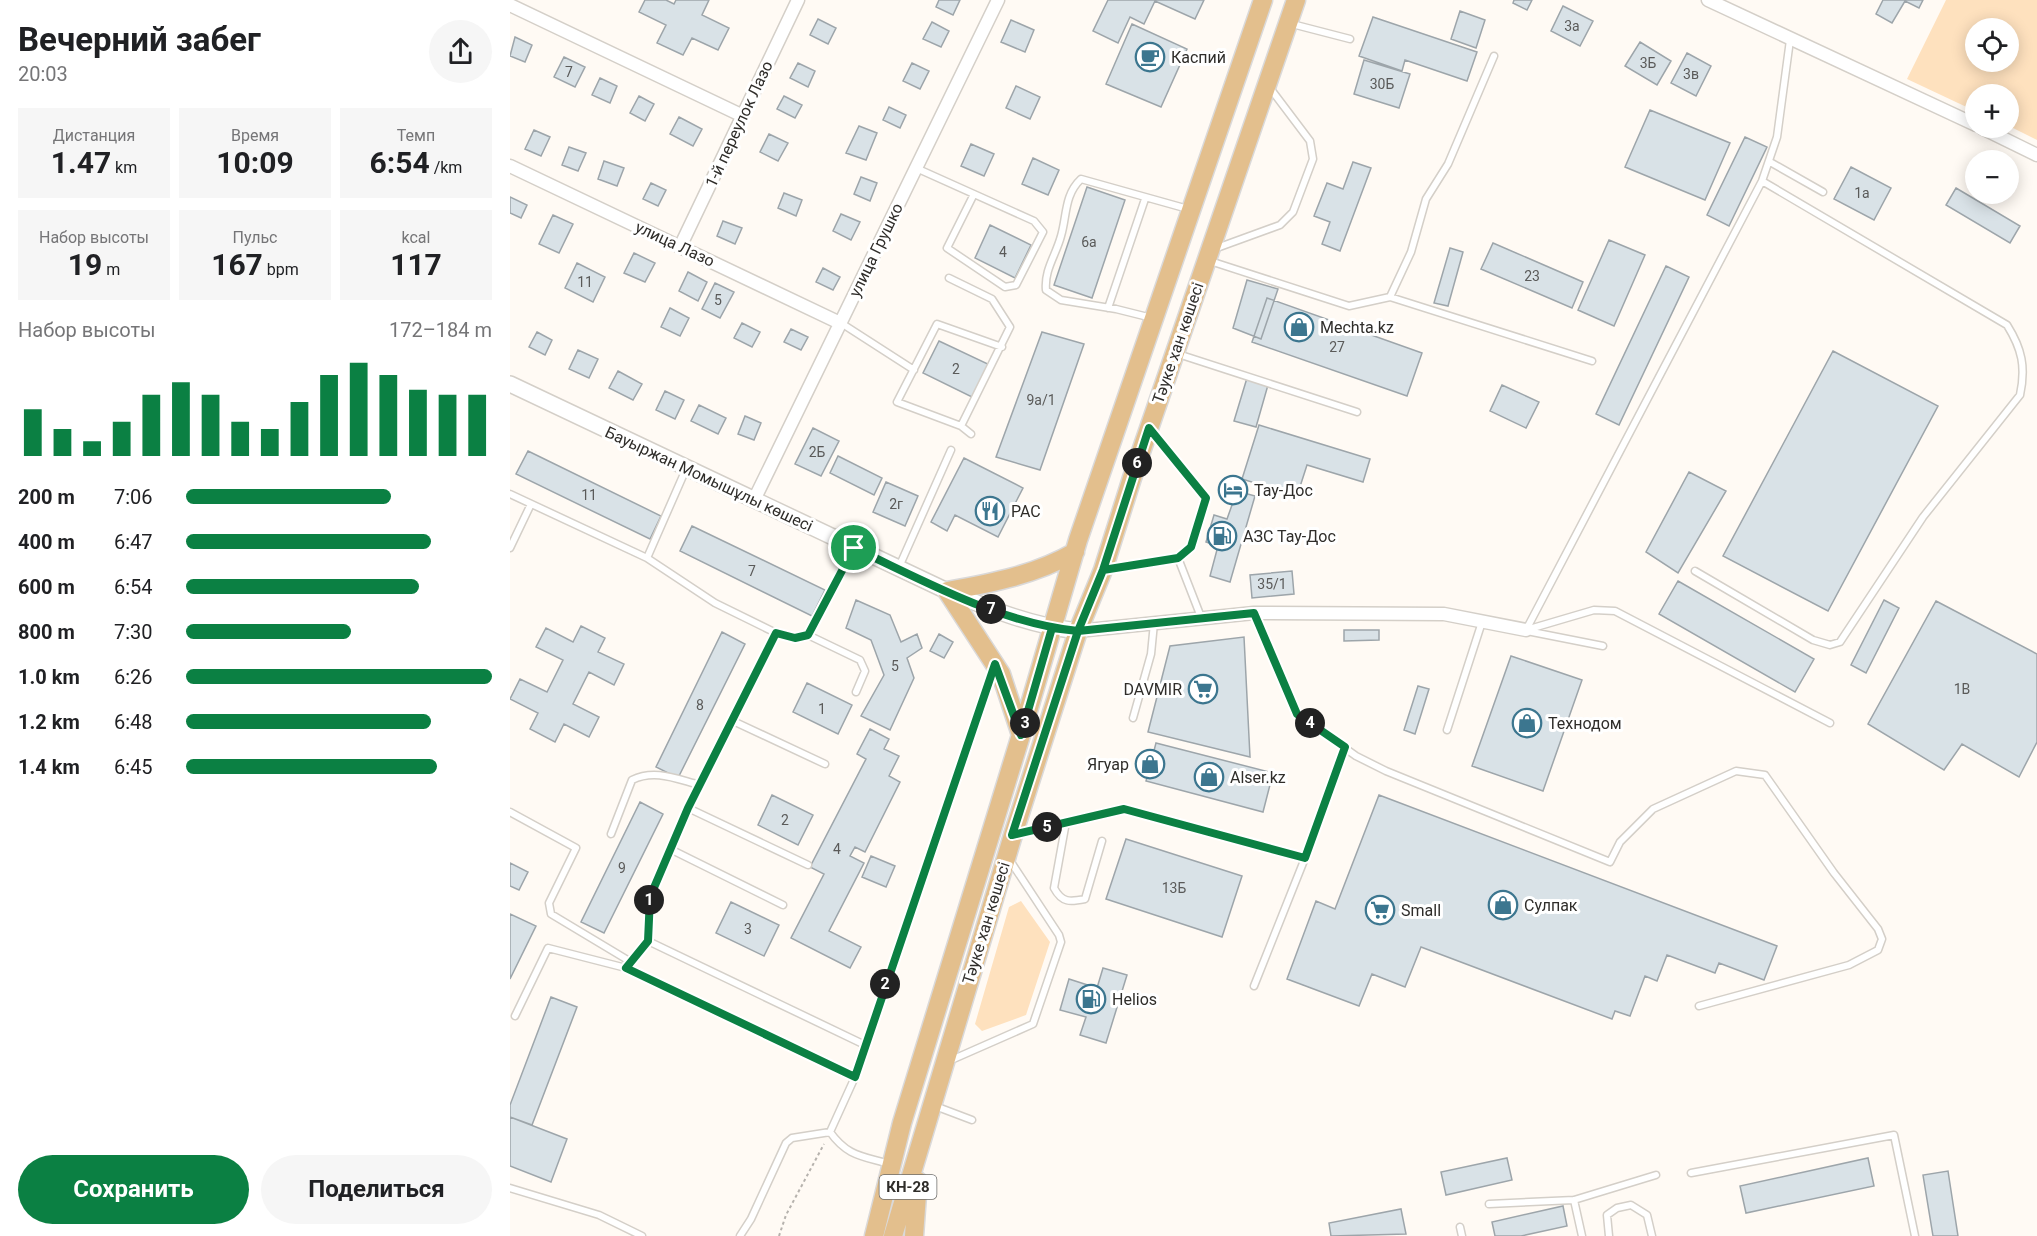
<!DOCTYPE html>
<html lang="ru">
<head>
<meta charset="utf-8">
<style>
	:root { --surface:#fff; --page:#f6f6f6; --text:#202124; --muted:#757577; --accent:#0b8043 }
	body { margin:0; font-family:Roboto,sans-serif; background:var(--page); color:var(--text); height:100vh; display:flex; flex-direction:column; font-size:22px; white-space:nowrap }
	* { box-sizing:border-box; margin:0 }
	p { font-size:20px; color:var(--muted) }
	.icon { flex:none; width:33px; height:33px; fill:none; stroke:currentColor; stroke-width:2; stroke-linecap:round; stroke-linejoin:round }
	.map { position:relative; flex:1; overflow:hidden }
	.panel { display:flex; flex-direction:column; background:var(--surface); width:510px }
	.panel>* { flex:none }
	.controls { position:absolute; left:1455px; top:18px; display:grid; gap:12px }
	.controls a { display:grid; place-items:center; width:54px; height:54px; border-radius:50%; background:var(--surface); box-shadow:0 3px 15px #0003; font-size:30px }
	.pin { position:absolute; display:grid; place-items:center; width:51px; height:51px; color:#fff; margin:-26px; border:3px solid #fff; border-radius:50%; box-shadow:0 2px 6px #0007 }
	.km { position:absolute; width:30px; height:30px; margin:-15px; border-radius:50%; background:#222; color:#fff; font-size:16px; line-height:30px; text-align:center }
	.round { display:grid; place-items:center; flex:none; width:63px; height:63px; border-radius:32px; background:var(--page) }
	.head { display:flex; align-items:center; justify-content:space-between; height:102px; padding:0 18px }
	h1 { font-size:33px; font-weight:700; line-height:45px }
	.metrics { display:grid; grid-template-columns:repeat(3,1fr); gap:9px; height:102px; padding:6px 18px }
	.metrics div { display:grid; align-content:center; border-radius:0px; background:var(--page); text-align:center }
	.metrics b { font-size:30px; font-weight:700 }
	.metrics small { font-size:16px; font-weight:400 }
	.metrics p { font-size:16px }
	.chart { height:168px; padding:12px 18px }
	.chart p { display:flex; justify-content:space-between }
	.chart svg { width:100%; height:108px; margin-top:6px; stroke:var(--accent); stroke-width:6 }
	.button { display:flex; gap:12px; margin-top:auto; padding:12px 18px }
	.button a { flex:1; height:69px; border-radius:36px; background:var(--accent); color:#fff; font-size:24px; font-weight:700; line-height:69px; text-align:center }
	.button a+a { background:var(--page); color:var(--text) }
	ul { padding:0 18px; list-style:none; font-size:20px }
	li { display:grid; grid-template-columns:96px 72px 1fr; align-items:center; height:45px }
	li i { height:15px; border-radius:8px; background:var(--accent) }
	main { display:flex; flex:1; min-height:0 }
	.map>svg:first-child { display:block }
</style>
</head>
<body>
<main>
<section class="panel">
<div class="head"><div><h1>Вечерний забег</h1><p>20:03</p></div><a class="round"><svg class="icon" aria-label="share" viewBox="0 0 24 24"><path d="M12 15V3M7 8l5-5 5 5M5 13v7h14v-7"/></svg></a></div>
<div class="metrics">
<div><p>Дистанция</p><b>1.47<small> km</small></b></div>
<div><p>Время</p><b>10:09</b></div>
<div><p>Темп</p><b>6:54<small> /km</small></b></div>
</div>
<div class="metrics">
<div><p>Набор высоты</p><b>19<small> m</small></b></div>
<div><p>Пульс</p><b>167<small> bpm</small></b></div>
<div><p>kcal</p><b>117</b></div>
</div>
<div class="chart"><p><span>Набор высоты</span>172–184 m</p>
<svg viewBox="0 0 160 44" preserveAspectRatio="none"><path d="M5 44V25M15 44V33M25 44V38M35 44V30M45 44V19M55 44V14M65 44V19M75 44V30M85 44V33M95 44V22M105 44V11M115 44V6M125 44V11M135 44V17M145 44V19M155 44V19"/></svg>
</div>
<ul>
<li><b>200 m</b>7:06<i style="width:67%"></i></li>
<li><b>400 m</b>6:47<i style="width:80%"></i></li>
<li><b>600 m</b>6:54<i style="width:76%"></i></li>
<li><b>800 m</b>7:30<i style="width:54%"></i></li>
<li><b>1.0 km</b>6:26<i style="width:100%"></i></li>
<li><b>1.2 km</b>6:48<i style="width:80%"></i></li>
<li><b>1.4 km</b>6:45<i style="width:82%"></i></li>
</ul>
<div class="button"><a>Сохранить</a><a>Поделиться</a></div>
</section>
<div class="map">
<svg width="1527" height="1236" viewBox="0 0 1527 1236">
	<rect width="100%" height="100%" fill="#fffaf4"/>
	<path fill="#fee1be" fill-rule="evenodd" d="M1436,0H1527V140L1499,126L1498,94H1466L1465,111L1397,79ZM1466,28H1498V62H1466Z
		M511,901L540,942L516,1015L472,1031L465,1024L499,907Z"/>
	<path fill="#d9e2e7" stroke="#9da5aa" stroke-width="1.5" d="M135,0H156L164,4L166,0H199L192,15L219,28L208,50L182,38L173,55L147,43L156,25L129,12Z
		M429,0H450L443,15L426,7Z
		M598,0H694L685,19L645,1L634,24L620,17L608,43L583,31Z
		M1004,0H1022L1017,10L1003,3Z
		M1373,0H1413L1409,8L1395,1L1382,23L1366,14Z
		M1053,6L1083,21L1070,46L1041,31Z
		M950,11L975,20L966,48L941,39Z
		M863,17L967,52L957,81L895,60L892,71L849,56Z
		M308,19L326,28L318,44L300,35Z
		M501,20L524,30L515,52L491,42Z
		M422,22L439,31L431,47L413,39Z
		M622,24L677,49L651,107L596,84Z
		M5,37L22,45L15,62L0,56Z
		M1130,42L1161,61L1147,85L1115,66Z
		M1177,53L1201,66L1186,96L1161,83Z
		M54,57L75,67L65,87L44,77Z
		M854,60L900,74L889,108L844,94Z
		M288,63L305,71L298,87L280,78Z
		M402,63L419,71L410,89L393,81Z
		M90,78L107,86L100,103L82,95Z
		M506,86L530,97L520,119L496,108Z
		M129,96L144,104L135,121L120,113Z
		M274,96L292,105L285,118L267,109Z
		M379,107L396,115L390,128L373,120Z
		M1140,110L1220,143L1195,200L1115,167Z
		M169,117L192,129L183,146L160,134Z
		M349,126L367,133L356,160L336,153Z
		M24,130L40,137L31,156L15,149Z
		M259,134L278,143L268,161L250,152Z
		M1235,137L1257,147L1219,226L1197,215Z
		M461,144L484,154L474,176L451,166Z
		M59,147L76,153L68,171L52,165Z
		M523,158L549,170L538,195L512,184Z
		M94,161L114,168L107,186L88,179Z
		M843,162L861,168L830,251L812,244L820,222L804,216L817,183L833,189Z
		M1341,167L1381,188L1364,220L1324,199Z
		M351,177L367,183L360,201L344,194Z
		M141,183L156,190L148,206L133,199Z
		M577,187L615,200L582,298L544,285Z
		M1446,188L1510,226L1500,243L1436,205Z
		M274,193L292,200L286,216L268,208Z
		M0,197L17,205L11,218L0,213Z
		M331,214L350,222L341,240L323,231Z
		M43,215L63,224L49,253L29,244Z
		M213,221L232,228L225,244L207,236Z
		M480,225L521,245L505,278L465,258Z
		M1099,240L1135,255L1104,326L1068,310Z
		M983,243L1073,282L1062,308L971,269Z
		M940,248L953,252L938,306L924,303Z
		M124,253L145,263L135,282L114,273Z
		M67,263L95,277L83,302L55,288Z
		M1156,266L1179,277L1109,425L1086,414Z
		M313,268L330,277L323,290L306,282Z
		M178,272L197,282L188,301L169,291Z
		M737,280L768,289L751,339L723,328Z
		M205,283L224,292L210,318L192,309Z
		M757,298L912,353L897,396L742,342Z
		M160,308L179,318L170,336L151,327Z
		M232,323L250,332L242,347L224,338Z
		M281,329L298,337L291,350L274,342Z
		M27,332L42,340L35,355L19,347Z
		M532,332L574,344L530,470L486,457Z
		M429,341L480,365L464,398L413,373Z
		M68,350L88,359L79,378L59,369Z
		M1323,351L1428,406L1318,611L1213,556Z
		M108,371L132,384L123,400L99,388Z
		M737,378L758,385L746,427L724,421Z
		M992,385L1029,402L1016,428L980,411Z
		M155,391L174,400L165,419L146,410Z
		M189,405L216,418L208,434L181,421Z
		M235,416L251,423L244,440L228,434Z
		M749,425L860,459L853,482L797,465L787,496L732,479Z
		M303,428L329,441L311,476L285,464Z
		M18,451L151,516L140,539L6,474Z
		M328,456L372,478L364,495L320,473Z
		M454,458L513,488L488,537L445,515L437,531L421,522Z
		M1179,472L1216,491L1168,573L1136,552Z
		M376,482L408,496L395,526L363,512Z
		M727,491L745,496L720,582L700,576L708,546L696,542L704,515L717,519Z
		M182,526L315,590L302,616L170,551Z
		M782,571L784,594L742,598L740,575Z
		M1168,581L1304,659L1285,692L1149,614Z
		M346,600L380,615L391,642L407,634L412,648L397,658L404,678L380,730L351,716L374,675L361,640L336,628Z
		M1374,600L1389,608L1356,673L1341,665Z
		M1426,601L1527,654V742L1509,777L1452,744L1434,770L1358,724Z
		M71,626L95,638L88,652L114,664L104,685L79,672L63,704L89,717L79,737L54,724L45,742L20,729L28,713L0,699L10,679L37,692L53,660L26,647L36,628L63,642Z
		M834,630H869V640L834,641Z
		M212,632L235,644L168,778L146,767Z
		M429,634L443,642L434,658L420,651Z
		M734,637L740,757L638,732L660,646Z
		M1001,656L1072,680L1033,791L962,766Z
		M297,683L342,705L328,734L283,712Z
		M908,686L919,689L905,734L894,730Z
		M360,729L379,739L374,749L389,756L379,776L390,782L355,852L345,847L340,856L354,863L319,931L351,947L340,968L281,938L314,874L300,867L356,759L347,754Z
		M646,743L763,773L753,812L636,781Z
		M262,795L303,815L288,845L248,825Z
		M869,795L1267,946L1254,980L1209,963L1205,973L1157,955L1147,981L1135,976L1120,1016L1105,1011L1102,1019L911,947L895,987L862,974L849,1006L777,979L806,901L825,909Z
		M130,802L153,814L94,933L71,922Z
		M616,839L732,876L712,937L596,899Z
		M361,856L385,866L376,887L352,877Z
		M0,863L18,872L9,890L0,886Z
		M221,902L269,925L254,956L206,933Z
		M0,914L26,926L0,979Z
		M593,968L617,975L596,1043L570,1035L576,1017L550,1010L559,979L587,988Z
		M41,997L67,1007L22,1125L0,1117V1105Z
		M0,1117L57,1139L41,1182L0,1166Z
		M997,1158L1002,1180L936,1195L931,1172Z
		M1358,1158L1364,1186L1236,1213L1230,1186Z
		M1438,1171L1448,1236H1423L1413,1175Z
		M1053,1206L1057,1226L1011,1236H985L982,1222Z
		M891,1209L896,1234L821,1236L819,1223Z"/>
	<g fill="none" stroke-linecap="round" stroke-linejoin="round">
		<g stroke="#d4cfc8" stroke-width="9">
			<path id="service" d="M782,24L840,39
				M1280,40L1267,137L1252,181L1016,630L1084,610L1105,611L1320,723
				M1260,162L1313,192
				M406,168L524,221L533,232L506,285L495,287L437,248L464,194
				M704,249L770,225L783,212L803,159L800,141L760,88
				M700,261L839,306L880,297L901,252L916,199L938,164L984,56
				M439,278L482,299L500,327L451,426
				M880,297L1082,361
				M598,308L635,199
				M642,318L606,309L551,300L536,290C534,270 546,255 551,236C557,216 554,195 571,179L678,209
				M331,323L404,370
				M668,354L847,412
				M461,434L451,426L387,402L427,324L492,347
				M0,494L137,558L205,603L266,633L285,638L298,635L350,660L355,671L346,692
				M0,548L21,504
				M137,558L176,469
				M668,558L691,617
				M389,567L441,450
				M597,570L668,558L681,547L696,498L641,431
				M1185,571L1303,640L1320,645L1330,642L1413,517L1510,395C1516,367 1512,349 1497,325L1252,181
				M744,613L787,714L846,756L876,771L1100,862L1110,842L1143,809L1226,771L1255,775L1324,873L1368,929L1372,939L1368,950L1339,965L1189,1006
				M1017,631L1093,646
				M298,635L344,548
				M623,718L641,654L644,623
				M223,721L315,764
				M937,730L972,622
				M178,808L298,865
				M0,812L66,848L39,903L41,914L121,962
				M556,822L544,888C552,903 560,902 575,899L592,841
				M101,834L122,780C145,769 166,779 190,785
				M506,834L613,809L795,858
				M160,849L273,905
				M138,941L355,1045L345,1077L320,1132C337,1156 352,1156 379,1164
				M116,968L138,941L139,897L178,808L266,633
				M744,986L795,858L835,747
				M5,1016L38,948L116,968L345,1077
				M355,1045L484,668
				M439,1061L523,1024L551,942L549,935L499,859
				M425,1106L462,1120
				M1181,1173L1384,1135L1405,1236
				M0,1188L89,1215L132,1236
				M1064,1200L1072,1236
				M979,1204L1064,1200L1146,1175
				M950,1227L952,1236
				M230,1236L241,1219L276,1143L282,1138L320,1132
				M1099,1236L1097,1215L1107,1208L1121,1205L1137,1215L1142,1236"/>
		</g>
		<g stroke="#d4cfc8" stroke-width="15">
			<path id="minor" d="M1198,0L1466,125
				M0,5L233,116
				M1472,128L1527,155
				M0,166L330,323
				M170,247L288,0
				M244,500L488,0
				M568,631L744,613L934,614L1016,630"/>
		</g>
		<g stroke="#d4cfc8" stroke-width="18">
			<path id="tertiary" d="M0,384L437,591C481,609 521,626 568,631"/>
		</g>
		<g stroke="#dad9d9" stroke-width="21">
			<path id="primary" d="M511,735L491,674L437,591C482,583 525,575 565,552
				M364,1236L392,1123L511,735L568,540L753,0
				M383,1236L503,835L568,631L593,570L622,478L786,0
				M404,1236L408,1181"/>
		</g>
		<path stroke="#b6b2ad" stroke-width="2" stroke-dasharray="3 3" stroke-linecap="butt" d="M269,1236L276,1215L314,1144"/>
		<use href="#service" stroke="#fff" stroke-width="6"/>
		<use href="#minor" stroke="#fff" stroke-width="12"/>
		<use href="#tertiary" stroke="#fff" stroke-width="15"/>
		<use href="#primary" stroke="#e3bf8d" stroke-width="18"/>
	</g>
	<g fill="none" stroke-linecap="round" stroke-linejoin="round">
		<g stroke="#fff" stroke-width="12">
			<path id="route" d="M344,548L298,635L285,638L266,633L178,808L140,897L138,941L116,968L345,1077L485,664L511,735L542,628L568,631L744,613L787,714L835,747L795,858L614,809L502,835L568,631L593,570L639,428L696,498L681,547L668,558L593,570L568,631C489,623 415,581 344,548"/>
		</g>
		<use href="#route" stroke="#0b8043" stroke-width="8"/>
	</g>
	<defs>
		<g id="cafe-ring" transform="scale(1.5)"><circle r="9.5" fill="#fff" stroke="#3c768f" stroke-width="1.5"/><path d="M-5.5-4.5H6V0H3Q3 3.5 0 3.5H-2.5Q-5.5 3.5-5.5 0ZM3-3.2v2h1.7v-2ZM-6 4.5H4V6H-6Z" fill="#3c768f"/></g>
		<g id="shop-ring" transform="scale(1.5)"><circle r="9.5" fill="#fff" stroke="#3c768f" stroke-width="1.5"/><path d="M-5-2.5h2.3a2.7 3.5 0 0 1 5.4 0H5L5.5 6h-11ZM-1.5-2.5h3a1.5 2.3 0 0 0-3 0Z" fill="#3c768f"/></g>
		<g id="hotel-ring" transform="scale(1.5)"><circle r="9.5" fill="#fff" stroke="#3c768f" stroke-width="1.5"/><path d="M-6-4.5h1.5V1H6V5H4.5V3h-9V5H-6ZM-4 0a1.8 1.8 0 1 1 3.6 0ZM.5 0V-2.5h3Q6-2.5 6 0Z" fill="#3c768f"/></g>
		<g id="restaurant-ring" transform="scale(1.5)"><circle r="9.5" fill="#fff" stroke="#3c768f" stroke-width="1.5"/><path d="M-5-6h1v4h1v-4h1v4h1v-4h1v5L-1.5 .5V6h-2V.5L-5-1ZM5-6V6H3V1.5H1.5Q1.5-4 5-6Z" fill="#3c768f"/></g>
		<g id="fuel-ring" transform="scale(1.5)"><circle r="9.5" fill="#fff" stroke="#3c768f" stroke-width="1.5"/><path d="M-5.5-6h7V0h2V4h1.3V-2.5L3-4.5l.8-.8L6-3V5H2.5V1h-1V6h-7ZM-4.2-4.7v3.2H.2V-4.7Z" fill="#3c768f"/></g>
		<g id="supermarket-ring" transform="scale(1.5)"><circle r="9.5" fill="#fff" stroke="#3c768f" stroke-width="1.5"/><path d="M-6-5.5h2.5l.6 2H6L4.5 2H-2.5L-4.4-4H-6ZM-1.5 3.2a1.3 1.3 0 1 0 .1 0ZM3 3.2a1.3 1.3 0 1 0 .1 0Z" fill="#3c768f"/></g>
	</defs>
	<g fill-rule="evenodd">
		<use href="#cafe-ring" x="640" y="57"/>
		<use href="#shop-ring" x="789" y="327"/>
		<use href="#hotel-ring" x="723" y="490"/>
		<use href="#restaurant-ring" x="480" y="511"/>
		<use href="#fuel-ring" x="712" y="536"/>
		<use href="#supermarket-ring" x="693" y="689"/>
		<use href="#shop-ring" x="1017" y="723"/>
		<use href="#shop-ring" x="640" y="764"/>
		<use href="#shop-ring" x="699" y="777"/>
		<use href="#shop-ring" x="993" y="905"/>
		<use href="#supermarket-ring" x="870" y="910"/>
		<use href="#fuel-ring" x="581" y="999"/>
	</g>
	<g text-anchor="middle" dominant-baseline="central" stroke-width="6" stroke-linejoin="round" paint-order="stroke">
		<g font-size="14" fill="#5a5a59">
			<text x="1062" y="26">3а</text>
			<text x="1138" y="63">3Б</text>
			<text x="59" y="72">7</text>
			<text x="1181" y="74">3в</text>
			<text x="872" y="84">30Б</text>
			<text x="1352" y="193">1а</text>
			<text x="579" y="242">6а</text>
			<text x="493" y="252">4</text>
			<text x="1022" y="276">23</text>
			<text x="75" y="282">11</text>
			<text x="208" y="300">5</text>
			<text x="827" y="347">27</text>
			<text x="446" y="369">2</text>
			<text x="531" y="400">9а/1</text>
			<text x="307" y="452">2Б</text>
			<text x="79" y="495">11</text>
			<text x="386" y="504">2г</text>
			<text x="242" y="571">7</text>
			<text x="762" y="584">35/1</text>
			<text x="385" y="666">5</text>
			<text x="1452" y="689">1В</text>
			<text x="190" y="705">8</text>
			<text x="312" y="709">1</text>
			<text x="275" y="820">2</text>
			<text x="327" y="849">4</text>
			<text x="112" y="868">9</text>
			<text x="664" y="888">13Б</text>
			<text x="238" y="929">3</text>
		</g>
		<rect fill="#fff" stroke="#6d6c6a" stroke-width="1.5" x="369.5" y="1175" width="57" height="24" rx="4.5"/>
		<g font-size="15" font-weight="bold" fill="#2f2d2a">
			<text x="398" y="1187">КН-28</text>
		</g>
		<g font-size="16" fill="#2f2d2a" stroke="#fff" text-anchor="start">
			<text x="661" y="57">Каспий</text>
			<text x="810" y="327">Mechta.kz</text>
			<text x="744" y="490">Тау-Дос</text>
			<text x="501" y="511">РАС</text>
			<text x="733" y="536">АЗС Тау-Дос</text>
			<text x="672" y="689" text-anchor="end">DAVMIR</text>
			<text x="1038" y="723">Технодом</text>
			<text x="619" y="764" text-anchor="end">Ягуар</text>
			<text x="720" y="777">Alser.kz</text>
			<text x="1014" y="905">Сулпак</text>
			<text x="891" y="910">Small</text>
			<text x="602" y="999">Helios</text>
		</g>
		<g font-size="16" fill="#2f2d2a" stroke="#fff">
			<text transform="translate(229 124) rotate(-65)">1-й переулок Лазо</text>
			<text transform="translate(165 244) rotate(25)">улица Лазо</text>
			<text transform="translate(366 250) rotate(-64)">улица Грушко</text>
			<text transform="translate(668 343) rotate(-71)">Тәуке хан көшесі</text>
			<text transform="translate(199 479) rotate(25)">Бауыржан Момышұлы көшесі</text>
			<text transform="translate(476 923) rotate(-73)">Тәуке хан көшесі</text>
		</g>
	</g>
</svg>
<div class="controls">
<a><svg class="icon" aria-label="locate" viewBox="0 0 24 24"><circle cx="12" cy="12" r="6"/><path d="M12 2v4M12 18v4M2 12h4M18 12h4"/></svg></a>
<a>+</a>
<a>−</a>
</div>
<div class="pin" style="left:344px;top:548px;background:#1e9e55"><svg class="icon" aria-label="arrive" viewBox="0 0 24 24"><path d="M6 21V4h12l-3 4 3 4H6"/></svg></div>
<b class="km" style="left:139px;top:900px">1</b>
<b class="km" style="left:375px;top:984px">2</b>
<b class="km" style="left:515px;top:723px">3</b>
<b class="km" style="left:800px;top:723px">4</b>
<b class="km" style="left:537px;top:827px">5</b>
<b class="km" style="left:627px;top:463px">6</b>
<b class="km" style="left:481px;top:609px">7</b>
</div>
</main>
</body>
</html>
